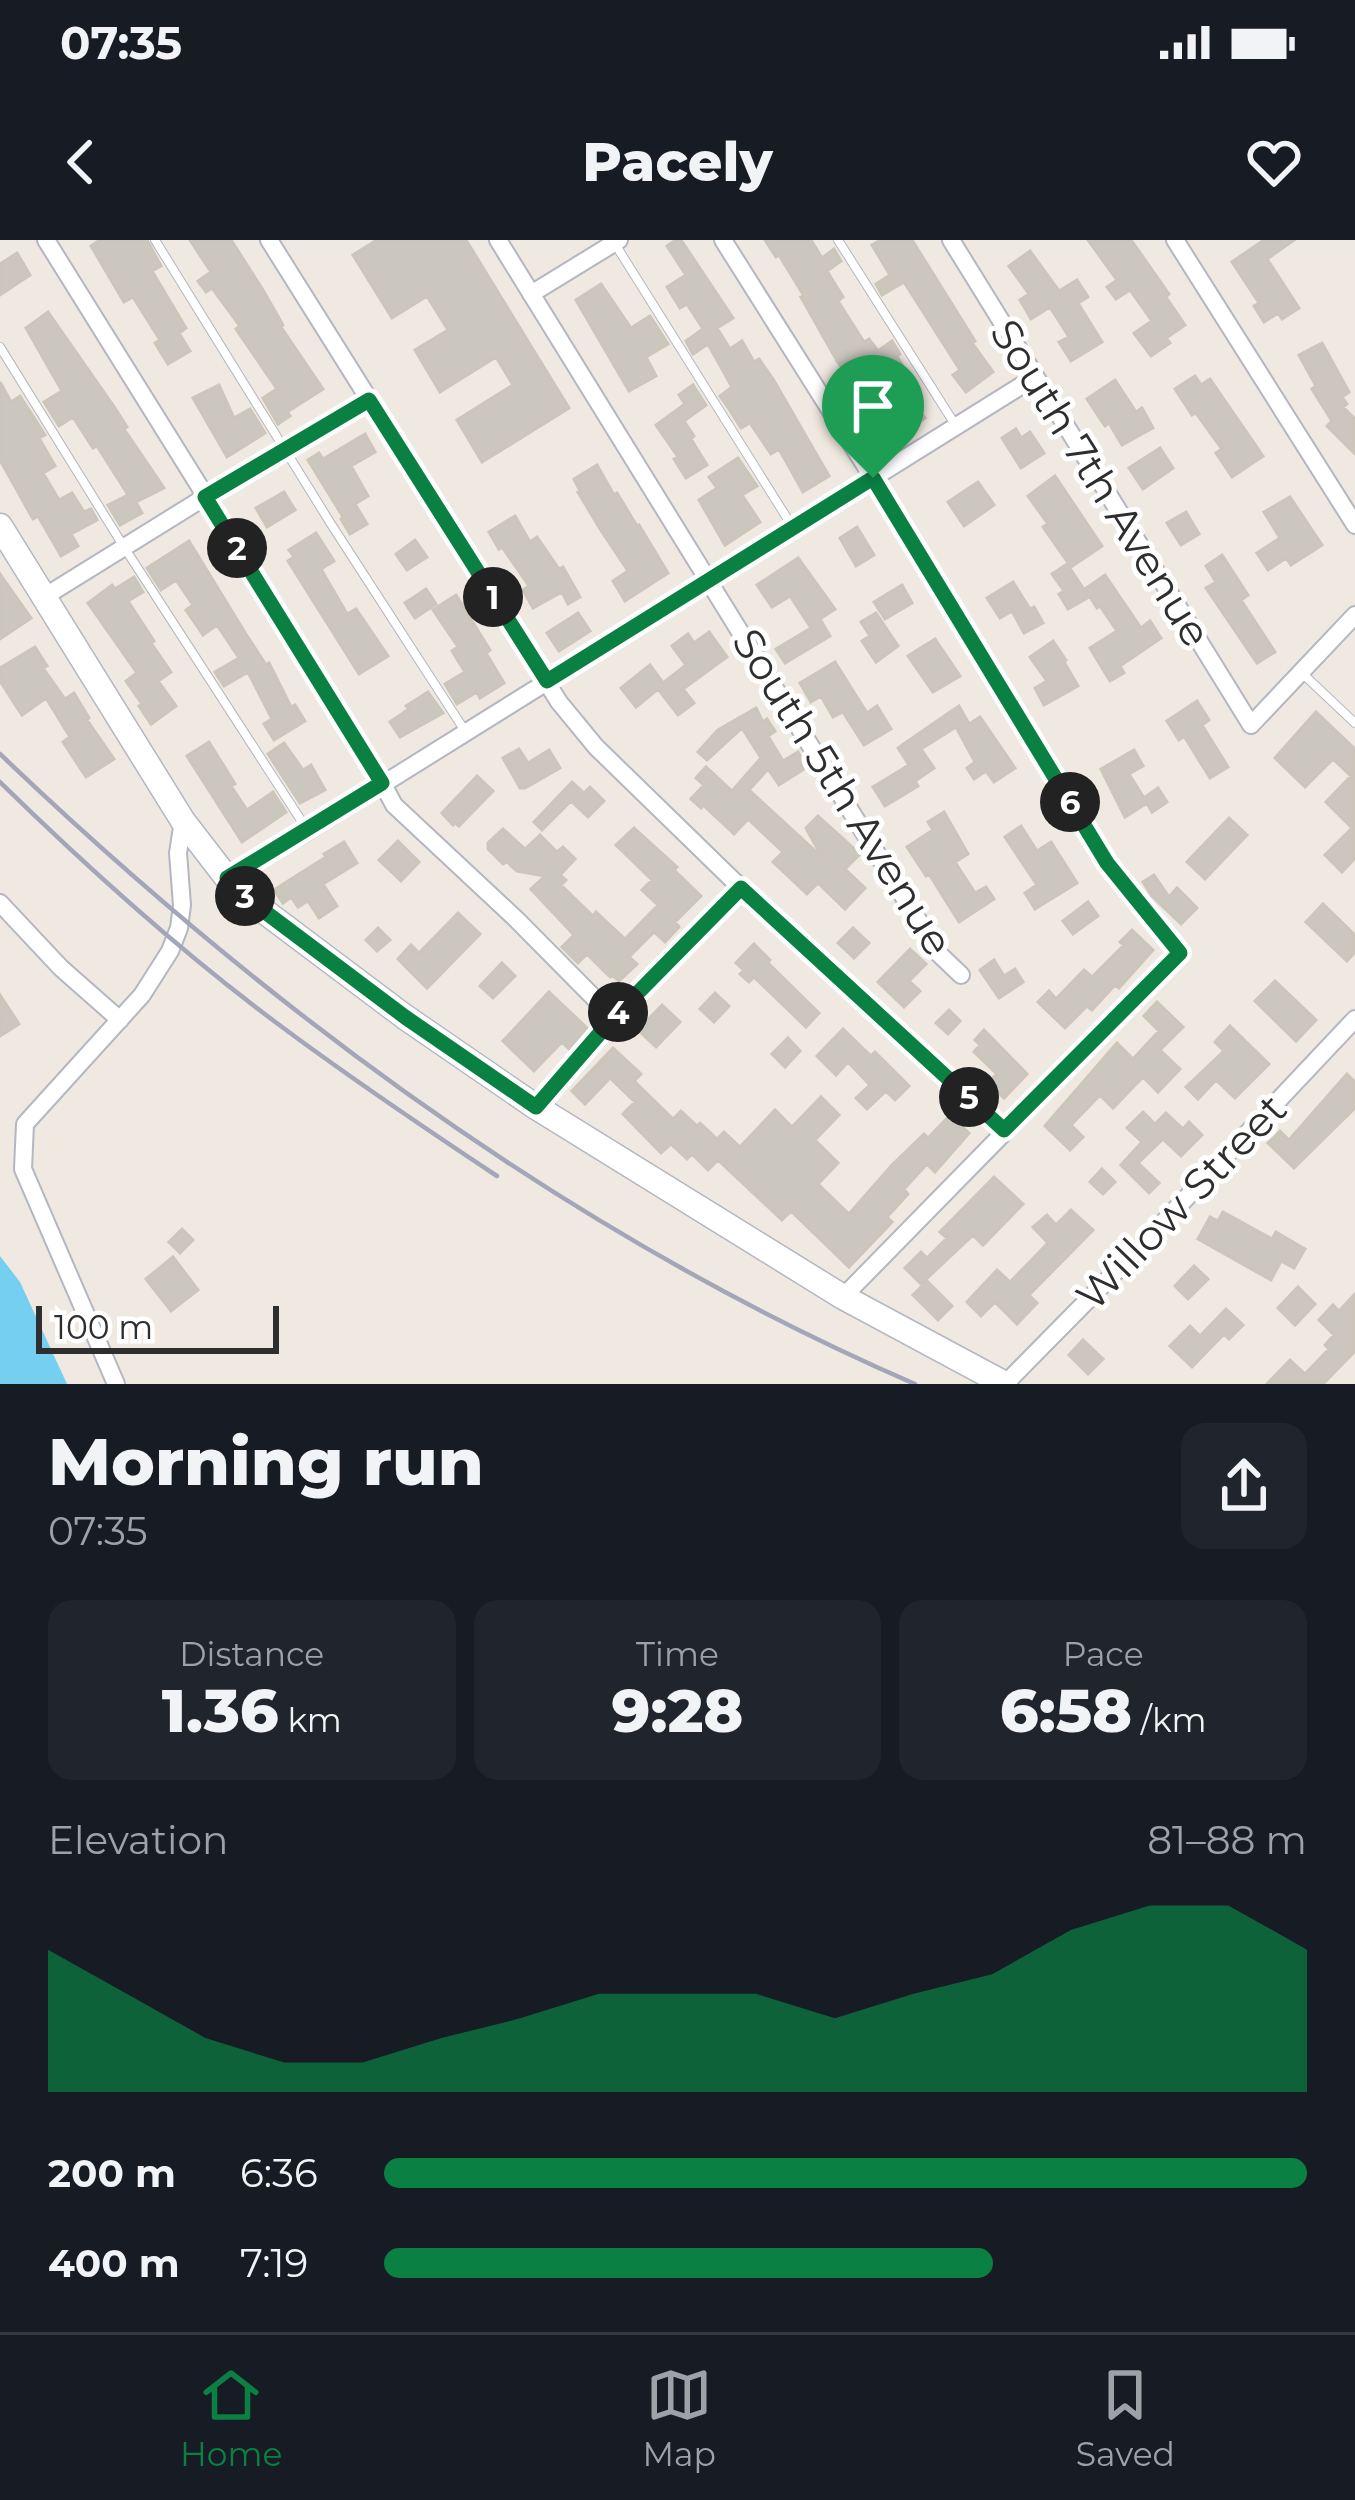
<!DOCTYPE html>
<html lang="en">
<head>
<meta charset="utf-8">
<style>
	:root { --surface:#171b24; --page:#20242c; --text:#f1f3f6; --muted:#9ea1a6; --line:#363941; --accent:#0b8043 }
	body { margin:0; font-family:Montserrat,sans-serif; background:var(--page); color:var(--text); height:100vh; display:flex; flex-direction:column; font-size:45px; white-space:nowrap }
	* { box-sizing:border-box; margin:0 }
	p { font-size:39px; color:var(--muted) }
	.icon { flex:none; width:66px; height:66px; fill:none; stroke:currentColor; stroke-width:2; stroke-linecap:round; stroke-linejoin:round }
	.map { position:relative; height:1144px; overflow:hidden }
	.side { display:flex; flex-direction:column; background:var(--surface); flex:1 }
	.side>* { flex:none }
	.scale { position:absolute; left:36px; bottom:30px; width:243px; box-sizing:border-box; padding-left:12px; border:6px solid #2e2e2e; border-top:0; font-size:33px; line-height:42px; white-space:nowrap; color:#2e2e2e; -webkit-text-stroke:9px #fff; paint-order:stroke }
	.pin { position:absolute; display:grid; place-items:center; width:102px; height:102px; color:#fff; margin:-123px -51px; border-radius:50% 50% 50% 0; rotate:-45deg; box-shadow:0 0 12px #0007 }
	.pin .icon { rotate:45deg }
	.km { position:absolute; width:60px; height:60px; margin:-30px; border-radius:50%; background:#222; color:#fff; font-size:33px; line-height:60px; text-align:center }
	.round { display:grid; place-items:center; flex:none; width:126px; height:126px; border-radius:24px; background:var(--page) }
	.overview { display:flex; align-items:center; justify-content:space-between; height:204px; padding:0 48px }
	h1 { font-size:66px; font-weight:800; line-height:90px }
	.figures { display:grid; grid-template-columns:repeat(3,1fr); gap:18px; height:204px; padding:12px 48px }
	.figures div { display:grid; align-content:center; border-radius:24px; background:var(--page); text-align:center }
	.figures b { font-size:60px; font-weight:800 }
	.figures small { font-size:33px; font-weight:400 }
	.figures p { font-size:33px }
	.chart { height:336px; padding:24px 48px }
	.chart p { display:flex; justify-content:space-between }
	.chart svg { width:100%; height:216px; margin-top:12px; fill:var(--accent); opacity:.7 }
	ul { padding:0 48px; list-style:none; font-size:39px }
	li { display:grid; grid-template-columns:192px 144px 1fr; align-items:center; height:90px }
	li i { height:30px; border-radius:15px; background:var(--accent) }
	.status { display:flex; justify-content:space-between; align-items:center; height:84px; padding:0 60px; background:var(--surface); direction:ltr }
	.status svg { height:33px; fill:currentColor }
	header { display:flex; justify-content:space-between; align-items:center; height:156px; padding:0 48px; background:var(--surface); font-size:54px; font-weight:800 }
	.tab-bar { display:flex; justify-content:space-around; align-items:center; height:168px; border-top:3px solid var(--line); background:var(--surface); font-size:33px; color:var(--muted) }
	.tab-bar a { display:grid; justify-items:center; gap:6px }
	.tab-bar .active { color:var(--accent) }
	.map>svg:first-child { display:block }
</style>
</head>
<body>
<div class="status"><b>07:35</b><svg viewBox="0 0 49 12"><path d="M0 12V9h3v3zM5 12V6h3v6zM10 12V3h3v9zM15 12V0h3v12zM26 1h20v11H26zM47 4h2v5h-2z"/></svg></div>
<header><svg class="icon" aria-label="back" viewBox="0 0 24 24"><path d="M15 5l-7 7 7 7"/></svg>Pacely<svg class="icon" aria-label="heart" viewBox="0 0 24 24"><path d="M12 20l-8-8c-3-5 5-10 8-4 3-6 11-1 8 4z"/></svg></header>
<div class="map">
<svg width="1355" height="1144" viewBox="0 0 1355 1144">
	<rect width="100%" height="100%" fill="#efe9e1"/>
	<path fill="#75cff0" d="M0,1016L20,1042L67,1144H0Z"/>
	<path fill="#cbc7bf" stroke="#cbc5ba" stroke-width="3" d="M100,0H147L161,26L152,31L186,88L179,93L190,111L168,124L155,103L160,100L133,57L124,62L91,6Z
		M190,0H231L263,50L283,85L281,87L323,149L287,172L290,176L278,184L263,158L277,149L236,89L240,86L212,48L206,52L198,41L211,32Z
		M377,0H466L569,168L482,222L457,180L513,145L496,117L440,152L415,110L448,90L427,56L392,78L353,15Z
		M676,0H681L733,78L717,88L730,109L742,101L754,122L759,119L773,139L829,236L803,252L779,209L771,214L750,183L741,188L729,169L720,156L732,147L708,104L693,114L686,101L703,89L687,64L680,68L667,47L686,35L667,6Z
		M765,0H811L822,18L834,9L841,21L827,31L843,57L838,61L864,102L869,99L878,111L892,101L900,114L897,116L922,160L915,164L925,178L891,200L853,135L849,138L837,121L801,57L804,56L779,15L776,17Z
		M881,0H912L975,101L972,103L993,132L966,152L953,135L960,130L904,42L882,55L876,44L890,35L872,5Z
		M1088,0H1131L1169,54L1166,57L1185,85L1166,98L1170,103L1151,116L1134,93L1152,81L1130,50L1116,59L1107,47L1117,40Z
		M1264,0H1294L1267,19L1299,68L1282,79L1278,73L1264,82L1254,66L1259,63L1232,22Z
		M1030,11L1059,51L1077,40L1088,57L1078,63L1102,102L1071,121L1059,102L1069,97L1050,67L1031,79L1020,60L1029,54L1009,26Z
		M17,13L30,35L0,55V24Z
		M601,44L631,88L650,76L668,104L646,117L656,136L629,151L576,60Z
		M48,72L115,168L127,187L124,189L164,248L136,262L142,273L120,285L108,265L128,255L97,206L93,208L73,177L59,186L44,162L62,151L26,88Z
		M1322,103L1349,152L1342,157L1347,164L1343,167L1355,179V214L1327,186L1332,181L1312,149L1316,146L1299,115Z
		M1195,136L1201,145L1210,139L1263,216L1232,237L1216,213L1222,209L1196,173L1192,175L1175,149Z
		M1115,140L1136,172L1142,168L1153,188L1122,205L1109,183L1105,186L1087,159Z
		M0,142L11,162L20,156L45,195L39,198L55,226L43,233L59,260L72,253L84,272L91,269L97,280L71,294L78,306L61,316L38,276L33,279L0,220Z
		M219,145L234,178L250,169L265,193L227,217L193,158Z
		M693,145L706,165L684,181L694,196L691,199L707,225L686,238L674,219L678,217L656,185L685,164L679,155Z
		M1016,189L1021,198L1030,192L1044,213L1021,228L1002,198Z
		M365,194L375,212L351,226L368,256L355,264L367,284L350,294L341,279L343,277L308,220L319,213L323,219Z
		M1160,208L1173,228L1143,249L1129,228Z
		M738,218L757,246L742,255L760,282L725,305L699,260L717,248L709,237Z
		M597,225L614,255L617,253L637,286L639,285L668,333L625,361L613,341L628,331L600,289L578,252L580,251L574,239Z
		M1055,236L1102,306L1071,327L1043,287L1048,284L1028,256Z
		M978,242L994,265L964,286L948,262Z
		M284,252L295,270L267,287L256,268Z
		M1290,257L1322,305L1291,325L1286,318L1268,330L1257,313L1280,298L1264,272Z
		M1186,272L1199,294L1181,305L1167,283Z
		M515,276L530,302L537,297L559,329L563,327L580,357L568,364L562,352L533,368L523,350L529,346L502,307L499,309L489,292Z
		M857,287L874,315L856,326L840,298Z
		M316,293L334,321L321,329L347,374L356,369L388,416L359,434L288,321L294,317L289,310Z
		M415,300L427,317L407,330L396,314Z
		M189,301L244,391L266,425L269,423L291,467L295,465L305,481L274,500L264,484L272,479L248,432L224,446L215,432L239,418L217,385L203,395L186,370L193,365L176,340L161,350L147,328Z
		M1222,315L1248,355L1241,360L1275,412L1257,423L1206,348L1216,342L1206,326Z
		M798,318L835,369L820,379L830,396L785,423L776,409L811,388L790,356L772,367L757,345Z
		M1067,324L1089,357L1068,369L1059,354L1064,351L1052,334Z
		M0,334L31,378L0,399Z
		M1105,335L1141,388L1150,381L1161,398L1120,426L1124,433L1110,441L1090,408L1117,391L1100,366L1097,368L1085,349Z
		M134,337L143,352L128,361L154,401L151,403L171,432L158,441L176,466L151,484L139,466L142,464L126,441L137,433L88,363L112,345L115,349Z
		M1013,342L1030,369L1034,367L1043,383L1024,393L1012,371L1000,378L987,358Z
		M902,345L912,363L885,379L874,362Z
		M426,349L436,364L415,378L405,363Z
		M456,355L490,410L486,413L504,443L480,458L477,452L457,464L445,444L465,432L452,411L458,407L433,370Z
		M578,373L590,391L559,411L547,393Z
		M876,373L898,406L876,422L862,401L870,396L861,382Z
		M709,392L727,417L683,449L694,463L678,475L658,449L636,467L621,448L650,425L663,443L686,425L672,406L688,394L694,403Z
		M935,399L960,436L933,452L908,416Z
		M1053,401L1066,420L1064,422L1078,446L1044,465L1035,448L1047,441L1030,417Z
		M35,407L47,426L43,428L65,459L74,453L89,478L87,480L114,519L86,537L63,502L70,497L46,458L22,475L0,441V428Z
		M835,422L867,473L877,466L891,489L864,505L843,472L833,477L821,456L811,462L800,443Z
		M428,452L443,473L400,497L390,482L409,469L406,466Z
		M1197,461L1209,480L1202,485L1228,527L1210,538L1184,496L1179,500L1167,481Z
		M959,466L969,484L980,477L1015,528L994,542L986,531L974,539L967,528L975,522L956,487L921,509L934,528L915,541L918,546L885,566L873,547L909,525L898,508Z
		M756,468L763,482L767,479L775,491L768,496L783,521L798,512L807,527L779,545L768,529L749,550L822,617L806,588L818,576L860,614L845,629L865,648L845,669L818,643L807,654L773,622L783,612L748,579L734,594L703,565L701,568L691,559L704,545L696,538L706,527L732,551L761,518L742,488L707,520L698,512L718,490Z
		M1316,472L1355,509V618L1342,632L1325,615L1352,588L1326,562L1351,536L1333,519L1305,547L1275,518Z
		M209,502L235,544L231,546L247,570L273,552L286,572L242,602L187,516Z
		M284,503L303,530L311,525L325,550L300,563L268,514Z
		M519,509L528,523L549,510L560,528L525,548H520L503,518Z
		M1134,510L1143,526L1129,534L1144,558L1158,548L1167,562L1152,572L1147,563L1125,577L1101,529Z
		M477,536L493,551L459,586L455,583L453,585L442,573Z
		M572,542L584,553L590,547L604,561L588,577L571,561L542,590L534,582Z
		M944,572L968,614L955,622L975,653L986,647L994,659L959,682L929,634L926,636L907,607L933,590L928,582Z
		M1229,578L1247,595L1205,639L1187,622Z
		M1021,586L1037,611L1051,602L1077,643L1035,669L1025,653L1037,645L1005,597Z
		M634,588L677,627L674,630L701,656L675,682L679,687L665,702L654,692L629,717L637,724L619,741L612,735L610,737L587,714L578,723L562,707L574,695L531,649L545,636L517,631L507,622L503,624L488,609V603L503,589L525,609L540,595L557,612L563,607L575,619L560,635L566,640L561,645L593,676L596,672L625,699L658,665L642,650L652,640L616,605Z
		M398,601L419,622L401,641L379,620Z
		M344,602L357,623L323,644L337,666L319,678L308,661L298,667L291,657L283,663L274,650L326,617L324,614Z
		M1154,635L1169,657L1177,648L1197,668L1181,684L1152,656L1143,642Z
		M1088,662L1098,676L1073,694L1063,681Z
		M1323,664L1355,695V712L1347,721L1306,682Z
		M458,673L480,694L427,748L398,719L411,705L419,713Z
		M378,688L390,700L377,711L366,700Z
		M853,688L869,703L854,718L838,703Z
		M1132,690L1153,710L1119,748L1115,745L1092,770L1087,766L1065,788L1038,762L1049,751L1056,759L1084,730L1092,737L1124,705L1120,702Z
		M754,704L770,720L768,723L819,773L806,787L754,737L749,742L740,734L744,730L736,723Z
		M910,709L926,724L909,741L920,751L904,767L878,742Z
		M994,720L1004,736L1015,729L1023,742L999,758L980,730Z
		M502,723L515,736L493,758L480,746Z
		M1275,741L1316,780L1296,801L1255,761Z
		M549,752L587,788L569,809L562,802L534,831L503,801Z
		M715,753L729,766L714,782L700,769Z
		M0,755L19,784L0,796Z
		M1157,762L1183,787L1160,810L1180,829L1158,852L1143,837L1113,868L1100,855L1071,885L1083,897L1070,910L1045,886L1117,803L1133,819L1159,791L1144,776Z
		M662,765L680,782L656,807L638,790Z
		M949,770L960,781L948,794L936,783Z
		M1230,786L1269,824L1235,858L1216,840L1198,859L1186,847L1224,811L1215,802Z
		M843,789L871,816L875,812L909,846L895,860L886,851L867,869L856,858L870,845L848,822L836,835L817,816Z
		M984,790L1027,834L1004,858L988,842L997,834L974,812L980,805L975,800Z
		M788,798L800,811L785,827L772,814Z
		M613,808L641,834L634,841L673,879L681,871L697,886L700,883L717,899L724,892L740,907L775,870L792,887L821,857L839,875L815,900L838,923L818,944L849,974L892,925L924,894L928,898L950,875L969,893L935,932L927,924L904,949L908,954L887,977L892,982L849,1027L791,971L782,980L718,920L708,930L692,914L687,919L671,904L661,913L623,874L635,862L610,838L585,864L572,851Z
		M1347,834L1355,842V868L1294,928L1268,903L1280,891L1289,900Z
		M1143,872L1155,884L1166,873L1183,889L1189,882L1202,895L1181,916L1163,899L1138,923L1159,943L1149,953L1121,925L1142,902L1127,888Z
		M1102,929L1115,942L1103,954L1090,942Z
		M994,937L1023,964L983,1005L973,995L921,1044L905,1028L921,1012L927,1018L947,998L940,992Z
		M1071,970L1093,990L1029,1055L1037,1063L1017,1084L995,1062L981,1076L967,1062L997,1030L1010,1042L1048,1003L1033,987L1047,975L1056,985Z
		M1223,972L1272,999L1276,992L1305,1009L1294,1028L1281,1021L1271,1040L1198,999L1210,977L1218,981Z
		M182,989L193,1000L180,1013L169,1002Z
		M173,1017L198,1050L171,1071L146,1039Z
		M1194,1026L1208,1039L1188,1059L1175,1046Z
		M927,1041L952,1066L938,1080L913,1055Z
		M1298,1047L1315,1064L1295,1085L1278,1068Z
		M1355,1054V1111L1323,1144H1267L1290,1120L1305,1134L1329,1109L1325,1105L1334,1095L1319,1080L1333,1065L1339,1071Z
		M1226,1069L1243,1085L1229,1099L1224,1094L1192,1127L1170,1106L1190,1086L1200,1096Z
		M1083,1100L1103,1119L1088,1134L1069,1115Z"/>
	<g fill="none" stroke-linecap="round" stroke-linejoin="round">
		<g stroke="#b4b7c1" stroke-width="10">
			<path id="lane" d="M155,0L331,284L465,491
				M838,0L956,186
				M615,4L792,286
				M0,107L124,307L308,591
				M1302,433L1355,483"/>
		</g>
		<g stroke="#b4b7c1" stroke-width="20">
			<path id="street" d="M46,0L370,520L394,565L516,679L613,777
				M269,0L559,462L596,507L741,648L1004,890
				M498,0L939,714L961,735
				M723,0L873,238L1107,624L1180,713L843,1057
				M951,0L1251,485L1355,375
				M1175,0L1355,285
				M531,54L619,0
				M44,357L205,257L369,160
				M227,638L308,591L1035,137
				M0,663L61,728L120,780
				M536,867L613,777L741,648
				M116,1144L23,929L25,884L142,755L170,711L179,688L182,665L178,613L183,581
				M1005,1144L1140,1007L1355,779"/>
		</g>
		<g stroke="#b4b7c1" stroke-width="27">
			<path id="secondary" d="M0,286L183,581L227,638L252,662L405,777L536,867L843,1057L1005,1144"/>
		</g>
		<use href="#lane" stroke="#fff" stroke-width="8"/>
		<use href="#street" stroke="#fff" stroke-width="16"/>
		<use href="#secondary" stroke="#fff" stroke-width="24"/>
		<path stroke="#a3a6b8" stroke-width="4.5" d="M0,514C268,770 573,996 915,1144
			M0,542C87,627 180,711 278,784C349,837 423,887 497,936"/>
	</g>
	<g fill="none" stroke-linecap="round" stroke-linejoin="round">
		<g stroke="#fff" stroke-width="24">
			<path id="route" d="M369,160L547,441L873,238L1107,623L1180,713L1004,890L741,648L613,778L536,867L405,777L252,662L227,638L382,543L205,257Z"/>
		</g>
		<use href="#route" stroke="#0b8043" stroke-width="15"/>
	</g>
	<g text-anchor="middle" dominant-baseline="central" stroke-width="10" stroke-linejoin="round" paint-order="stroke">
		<g font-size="42" fill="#2e2e2e" stroke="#fff">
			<text transform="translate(1101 243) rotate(58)">South 7th Avenue</text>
			<text transform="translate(843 552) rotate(58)">South 5th Avenue</text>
			<text transform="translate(1181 962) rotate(-46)">Willow Street</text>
		</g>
	</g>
</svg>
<div class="scale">100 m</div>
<div class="pin" style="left:873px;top:238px;background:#1e9e55"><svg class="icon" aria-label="arrive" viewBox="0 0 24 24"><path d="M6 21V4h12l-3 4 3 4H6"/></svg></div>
<b class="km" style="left:493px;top:357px">1</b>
<b class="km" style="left:237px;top:308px">2</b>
<b class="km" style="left:245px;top:656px">3</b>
<b class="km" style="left:618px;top:772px">4</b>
<b class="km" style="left:969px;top:857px">5</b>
<b class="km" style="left:1070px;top:562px">6</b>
</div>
<section class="side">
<div class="overview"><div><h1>Morning run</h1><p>07:35</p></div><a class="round"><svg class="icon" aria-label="share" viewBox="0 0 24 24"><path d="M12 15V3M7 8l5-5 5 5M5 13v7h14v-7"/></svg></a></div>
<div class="figures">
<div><p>Distance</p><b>1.36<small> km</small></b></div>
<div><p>Time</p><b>9:28</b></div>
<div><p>Pace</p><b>6:58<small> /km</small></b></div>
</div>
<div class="chart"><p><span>Elevation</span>81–88 m</p>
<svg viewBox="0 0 160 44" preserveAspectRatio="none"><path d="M0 44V15L10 24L20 33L30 38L40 38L50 33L60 29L70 24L80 24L90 24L100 29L110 24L120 20L130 11L140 6L150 6L160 15V44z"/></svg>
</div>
<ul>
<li><b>200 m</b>6:36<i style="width:100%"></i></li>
<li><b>400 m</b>7:19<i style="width:66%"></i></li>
</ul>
</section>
<nav class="tab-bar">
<a class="active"><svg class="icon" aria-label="home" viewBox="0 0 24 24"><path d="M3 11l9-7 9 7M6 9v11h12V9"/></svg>Home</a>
<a><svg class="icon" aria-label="map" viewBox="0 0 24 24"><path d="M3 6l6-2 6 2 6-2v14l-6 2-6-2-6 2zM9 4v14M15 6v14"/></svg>Map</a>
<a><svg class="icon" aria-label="saved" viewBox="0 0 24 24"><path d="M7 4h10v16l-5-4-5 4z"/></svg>Saved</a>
</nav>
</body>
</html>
